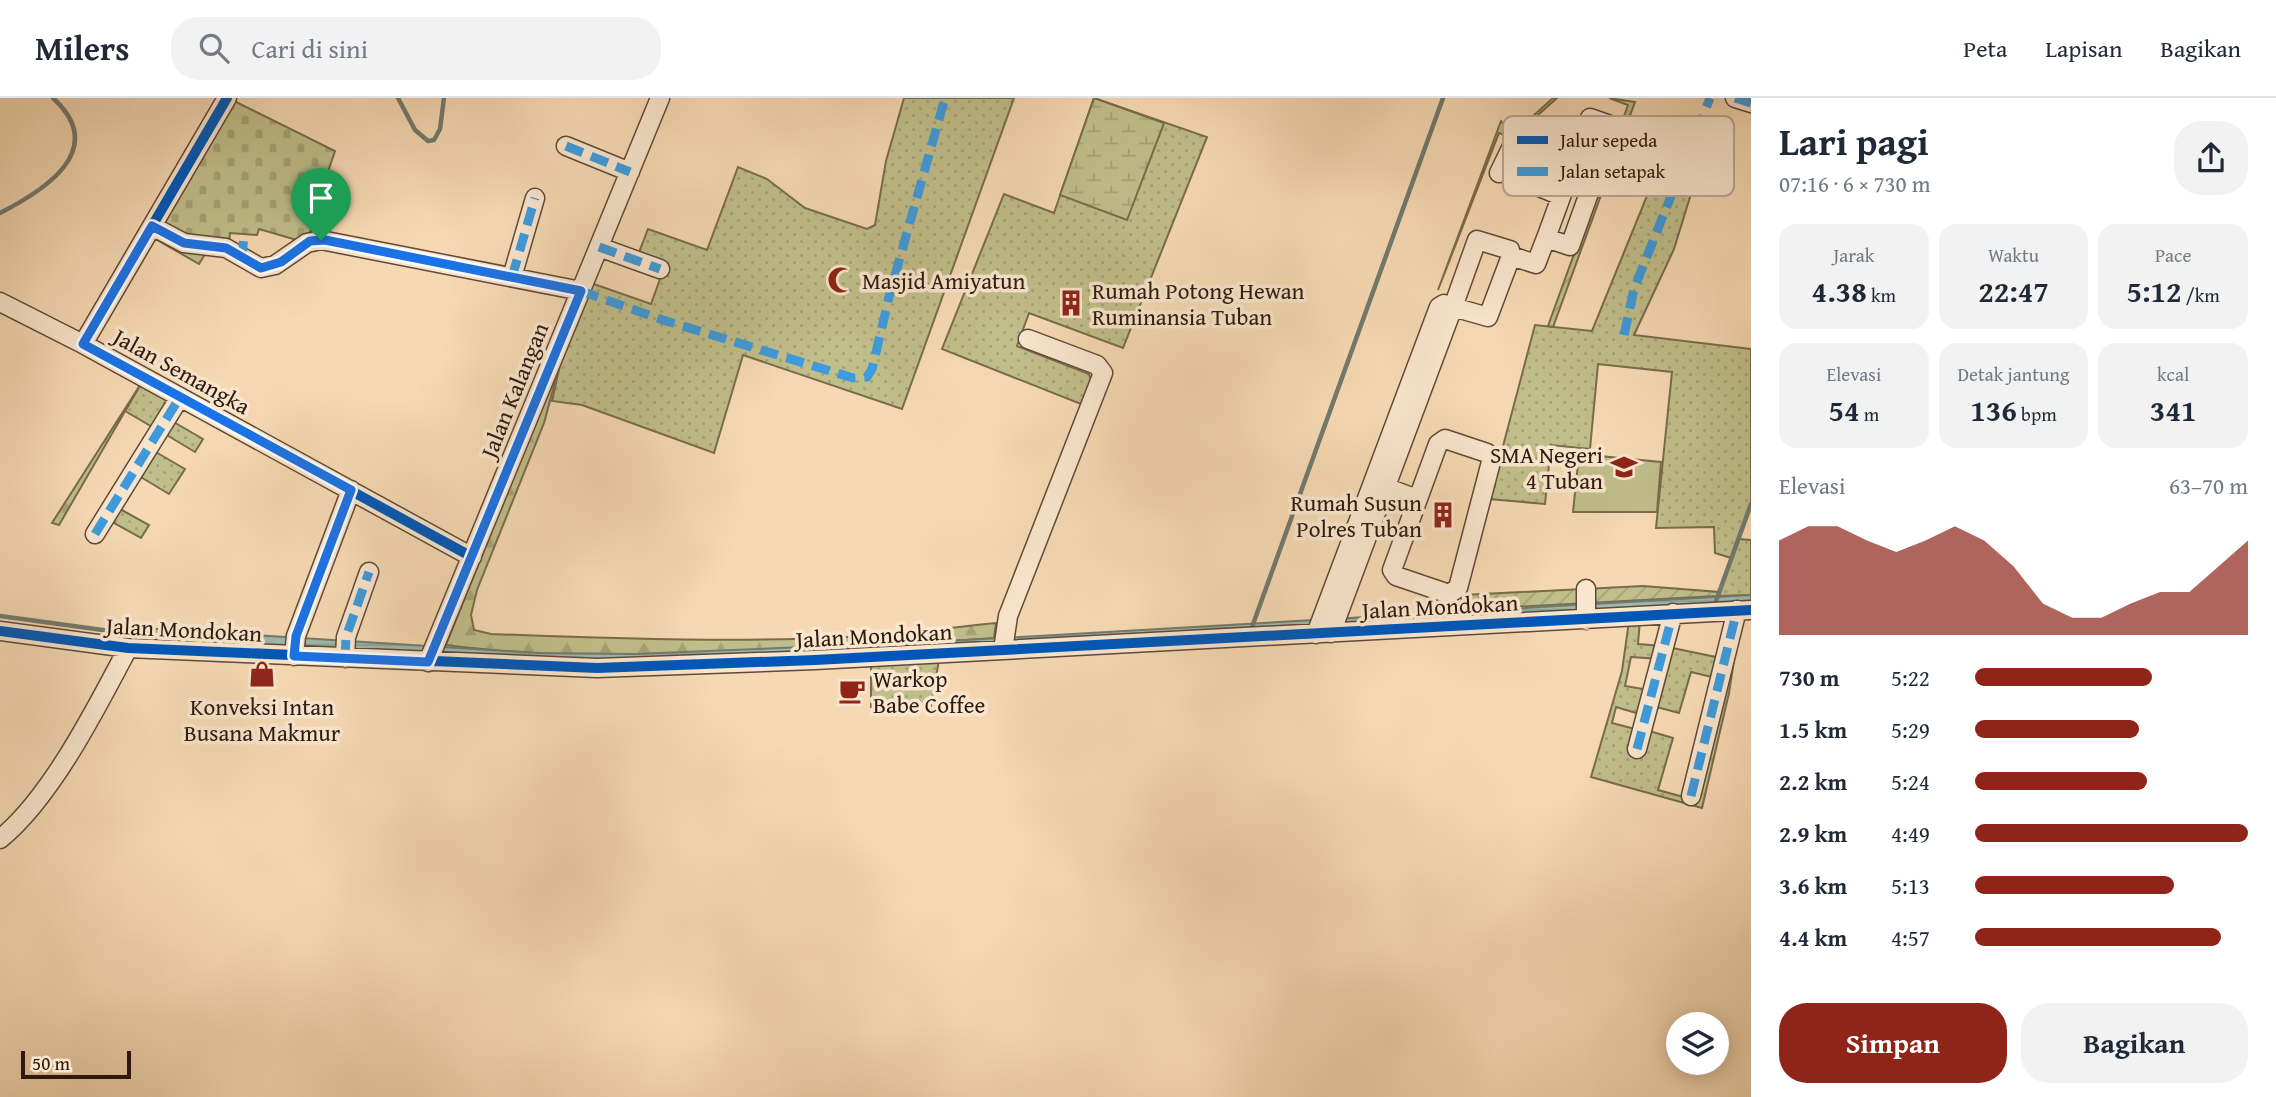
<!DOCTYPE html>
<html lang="id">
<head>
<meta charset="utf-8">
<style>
	:root { --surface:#fff; --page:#f2f2f3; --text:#1f2937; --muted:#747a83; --line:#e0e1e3; --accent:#8f2418 }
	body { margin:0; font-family:"Gentium Book Plus",serif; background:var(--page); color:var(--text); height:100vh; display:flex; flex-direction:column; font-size:26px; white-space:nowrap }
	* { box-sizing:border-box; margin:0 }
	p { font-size:23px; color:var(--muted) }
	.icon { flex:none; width:38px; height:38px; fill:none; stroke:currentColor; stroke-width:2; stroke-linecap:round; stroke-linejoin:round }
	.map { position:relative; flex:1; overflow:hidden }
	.details { display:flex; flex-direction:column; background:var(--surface); width:525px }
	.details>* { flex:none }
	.controls { position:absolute; left:1666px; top:914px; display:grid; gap:14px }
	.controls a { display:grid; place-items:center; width:63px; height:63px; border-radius:50%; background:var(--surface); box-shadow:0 4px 18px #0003; font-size:35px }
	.scale { position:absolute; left:21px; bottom:18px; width:110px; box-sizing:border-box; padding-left:7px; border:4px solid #2f190f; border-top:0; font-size:19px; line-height:24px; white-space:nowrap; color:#2f190f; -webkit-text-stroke:5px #f9e6ce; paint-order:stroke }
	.pin { position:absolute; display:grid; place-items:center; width:60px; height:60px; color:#fff; margin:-72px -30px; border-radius:50% 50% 50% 0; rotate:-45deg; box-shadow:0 0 7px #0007 }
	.pin .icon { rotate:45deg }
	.round { display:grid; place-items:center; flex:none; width:74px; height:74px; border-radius:28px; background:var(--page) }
	.overview { display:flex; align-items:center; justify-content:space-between; height:119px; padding:0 28px }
	h1 { font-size:38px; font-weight:700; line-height:52px }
	.stats { display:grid; grid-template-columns:repeat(3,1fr); gap:10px; height:119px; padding:7px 28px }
	.stats div { display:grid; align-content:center; border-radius:18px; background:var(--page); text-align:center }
	.stats b { font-size:30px; font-weight:700 }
	.stats small { font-size:19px; font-weight:400 }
	.stats p { font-size:19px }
	.chart { height:196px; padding:14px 28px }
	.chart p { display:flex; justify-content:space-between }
	.chart svg { width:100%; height:126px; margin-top:7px; fill:var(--accent); opacity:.7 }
	.primary-button { display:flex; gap:14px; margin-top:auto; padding:14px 28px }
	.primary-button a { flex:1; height:80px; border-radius:28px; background:var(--accent); color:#fff; font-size:28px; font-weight:700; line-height:80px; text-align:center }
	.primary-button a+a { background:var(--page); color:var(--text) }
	ul { padding:0 28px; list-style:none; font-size:23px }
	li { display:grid; grid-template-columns:112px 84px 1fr; align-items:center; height:52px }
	li i { height:18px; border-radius:9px; background:var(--accent) }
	header { display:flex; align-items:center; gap:42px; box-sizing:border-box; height:98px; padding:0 35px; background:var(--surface); border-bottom:2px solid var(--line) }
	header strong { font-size:33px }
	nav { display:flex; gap:38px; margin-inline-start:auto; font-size:24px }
	.search { width:490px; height:63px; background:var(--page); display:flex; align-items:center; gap:18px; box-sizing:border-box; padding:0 24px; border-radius:28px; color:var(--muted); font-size:26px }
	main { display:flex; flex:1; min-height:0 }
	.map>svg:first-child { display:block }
</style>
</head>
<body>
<header>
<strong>Milers</strong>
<div class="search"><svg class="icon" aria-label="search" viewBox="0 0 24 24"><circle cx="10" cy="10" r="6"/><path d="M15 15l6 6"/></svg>Cari di sini</div>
<nav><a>Peta</a><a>Lapisan</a><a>Bagikan</a></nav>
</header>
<main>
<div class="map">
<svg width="1751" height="999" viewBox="0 0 1751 999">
	<defs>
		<pattern id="grass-dots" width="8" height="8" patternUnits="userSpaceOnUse" patternTransform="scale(1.75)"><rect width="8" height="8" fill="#c0be8a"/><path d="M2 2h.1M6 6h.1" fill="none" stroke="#a5a376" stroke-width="1.8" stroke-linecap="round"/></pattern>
		<pattern id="forest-firs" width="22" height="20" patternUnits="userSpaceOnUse" patternTransform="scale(1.75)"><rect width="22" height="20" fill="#c0be8a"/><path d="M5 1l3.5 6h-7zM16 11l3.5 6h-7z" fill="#a5a376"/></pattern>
		<pattern id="wetland-marsh" width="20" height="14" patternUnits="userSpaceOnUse" patternTransform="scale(1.75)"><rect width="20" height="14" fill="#c0be8a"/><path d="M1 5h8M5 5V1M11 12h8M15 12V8" fill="none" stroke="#a5a376"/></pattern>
		<pattern id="cemetery-stones" width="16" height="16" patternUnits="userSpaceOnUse" patternTransform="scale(1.75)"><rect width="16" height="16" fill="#c0be8a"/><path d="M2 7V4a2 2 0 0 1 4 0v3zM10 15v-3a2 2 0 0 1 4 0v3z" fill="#a5a376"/></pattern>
		<pattern id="garden-furrows" width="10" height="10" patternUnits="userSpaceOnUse" patternTransform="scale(1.75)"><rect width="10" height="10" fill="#c0be8a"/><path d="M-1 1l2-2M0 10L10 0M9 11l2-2" fill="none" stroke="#a5a376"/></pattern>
		<pattern id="water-rules" width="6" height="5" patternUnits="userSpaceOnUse" patternTransform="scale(1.75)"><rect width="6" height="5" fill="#9dbaae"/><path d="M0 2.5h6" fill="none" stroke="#889f94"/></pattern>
	</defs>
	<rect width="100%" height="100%" fill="#f6d9b3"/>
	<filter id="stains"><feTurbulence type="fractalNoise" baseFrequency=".00286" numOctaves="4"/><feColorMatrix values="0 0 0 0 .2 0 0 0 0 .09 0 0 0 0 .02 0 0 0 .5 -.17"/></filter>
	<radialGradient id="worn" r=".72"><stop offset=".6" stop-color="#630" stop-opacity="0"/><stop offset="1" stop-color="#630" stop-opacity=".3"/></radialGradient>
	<path fill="url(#grass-dots)" stroke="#786c4c" stroke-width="2" fill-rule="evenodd" d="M904,0H1014L902,311L743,257L714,355L582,307L552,303L562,258L591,185L651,206L665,167L638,157L648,131L707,152L738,69L767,81L805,110L867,131L875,127L886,63Z
		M1094,0L1207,39L1123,250L1029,215L1017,248L1089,276L1091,282L1081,306L942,251L1004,96L1054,115Z
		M1679,19L1711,31L1674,151L1634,237L1751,251V404L1738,441L1751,442V497L1717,498L1731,460L1715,455L1714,429L1656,430L1672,274L1598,266L1590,351L1551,347L1545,406L1489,401L1535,227L1592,233Z
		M142,284L172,300L154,330L125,313Z
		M172,323L203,341L195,354L165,336Z
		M154,353L185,371L169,396L139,378Z
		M120,411L149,427L141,440L112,424Z
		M1741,517L1729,595L1702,710L1591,679L1622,573L1629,523L1640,522L1638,546L1663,548L1721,560ZM1631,559L1658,561L1649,592L1625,588ZM1691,574L1716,580L1687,700L1658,692L1673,640L1646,632L1653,608L1679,615ZM1616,609L1643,617L1639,632L1612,625Z
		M939,562L931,608L871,609V566Z"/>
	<path fill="url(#forest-firs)" stroke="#786c4c" stroke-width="2" d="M154,136L207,153L199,166L152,139Z
		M562,258L544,325L477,492L471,517L474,532L491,536C610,540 729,545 848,539C897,537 947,530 996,525L994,540C818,551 621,570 446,547Z
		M142,284L59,427L52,425Z"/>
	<path fill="url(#wetland-marsh)" stroke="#786c4c" stroke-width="2" d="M1094,0L1164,25L1127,122L1060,97Z"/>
	<path fill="url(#cemetery-stones)" stroke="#786c4c" stroke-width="2" d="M232,2L335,53L315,112L310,136L300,143L259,131L257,137L230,135L229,146L190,141L159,127Z"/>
	<path fill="#c0be8a" stroke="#786c4c" stroke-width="2" d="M1579,356L1661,364L1657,414H1573Z"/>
	<path fill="url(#garden-furrows)" stroke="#786c4c" stroke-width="2" d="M1553,0H1557L1512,40L1499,35L1438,192L1501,23L1513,36Z
		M1609,0L1635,4L1553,229L1548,228L1628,7Z
		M1643,488L1719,494L1717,498L1459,512L1463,497Z"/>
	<path fill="url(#water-rules)" stroke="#717a6e" stroke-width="2" d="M1751,497V506L911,552L583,564L127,541V529L539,555L634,556L949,543Z"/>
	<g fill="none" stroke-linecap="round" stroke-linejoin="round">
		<path stroke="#717a6e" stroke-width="4.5" d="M398,0L415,32L428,43L434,42L440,31L444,0
			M0,115C43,93 110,52 53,0
			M1716,503L1751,406
			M0,518L132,536
			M1252,529L1443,0"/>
		<g stroke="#614938" stroke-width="21">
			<path id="minor" d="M227,0L83,246L472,459
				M1735,0L1751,5
				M1590,20L1613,28L1570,148L1546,140Z
				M566,48L630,74
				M1499,75L1515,42L1551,54L1554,58L1552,62L1542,63L1539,67L1547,75L1546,82L1517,75L1513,78L1561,98
				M152,128L184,145L226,150L261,170L275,167L307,145L321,142L581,193
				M599,149L660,171
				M1511,158L1536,166L1546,140
				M512,179L535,100
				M0,204L83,246
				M1445,341L1487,355L1492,360L1458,490L1449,496L1396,478L1392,472L1438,346Z
				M1374,385L1417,401
				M95,436L180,299
				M1586,491V522
				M0,533L128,550L597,570L815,562L1751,512
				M1316,536L1439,209L1444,206L1453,209L1477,142L1510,152L1511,158L1488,219L1453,209L1331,535
				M1003,552L1008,518L1103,275L1097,267L1028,241
				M294,558L296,538L351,392
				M345,560L346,539L369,474
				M428,564L660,0
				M1637,651L1673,515
				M1691,698L1737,512
				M0,741C51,700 97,609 128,550"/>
		</g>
		<use href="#minor" stroke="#f9e6ce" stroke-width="18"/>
		<path stroke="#3d9bde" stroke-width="9" stroke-dasharray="18 9" stroke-linecap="butt" d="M1735,0L1751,5
			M566,48L630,74
			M599,149L660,171
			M242,161L244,136
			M512,179L535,100
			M581,193L663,222L827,272L853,280L867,279L872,271L890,195L945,0
			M1624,237L1634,191L1710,0
			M95,436L180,299
			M294,558L296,538L351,392
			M345,560L346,539L369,474
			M1637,651L1673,515
			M1691,698L1737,512"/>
		<g stroke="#f9e6ce" stroke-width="15">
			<path id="cycleway" d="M227,0L83,246L472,459
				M0,533L128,550L597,570L815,562L1751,512"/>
		</g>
		<use href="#cycleway" stroke="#0057b8" stroke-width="10"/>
	</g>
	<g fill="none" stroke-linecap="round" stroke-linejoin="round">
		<g stroke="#fff" stroke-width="14">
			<path id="route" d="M152,128L184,145L226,150L261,170L281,164L310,143L325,142L581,193L428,564L294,558L296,538L351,392L83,246Z"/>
		</g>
		<use href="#route" stroke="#1a73e8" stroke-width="9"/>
	</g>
	<defs>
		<g id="mosque-bare" transform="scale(2.1)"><path d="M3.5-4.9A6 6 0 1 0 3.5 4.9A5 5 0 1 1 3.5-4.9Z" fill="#8f2418" stroke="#f9e6ce" stroke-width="2.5" paint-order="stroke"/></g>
		<g id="building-bare" transform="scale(2.1)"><path d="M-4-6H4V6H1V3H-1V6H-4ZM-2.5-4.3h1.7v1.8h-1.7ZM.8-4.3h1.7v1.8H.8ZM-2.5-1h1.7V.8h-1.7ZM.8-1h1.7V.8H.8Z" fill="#8f2418" stroke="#f9e6ce" stroke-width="2.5" paint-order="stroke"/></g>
		<g id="school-bare" transform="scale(2.1)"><path d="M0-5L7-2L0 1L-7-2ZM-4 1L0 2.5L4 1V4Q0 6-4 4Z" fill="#8f2418" stroke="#f9e6ce" stroke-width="2.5" paint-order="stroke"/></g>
		<g id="shop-bare" transform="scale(2.1)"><path d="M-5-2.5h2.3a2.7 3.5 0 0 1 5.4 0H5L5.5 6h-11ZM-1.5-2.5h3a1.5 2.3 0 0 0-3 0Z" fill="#8f2418" stroke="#f9e6ce" stroke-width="2.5" paint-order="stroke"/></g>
		<g id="cafe-bare" transform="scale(2.1)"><path d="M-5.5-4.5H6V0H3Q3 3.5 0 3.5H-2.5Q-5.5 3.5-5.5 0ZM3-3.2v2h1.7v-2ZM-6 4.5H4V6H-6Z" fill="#8f2418" stroke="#f9e6ce" stroke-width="2.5" paint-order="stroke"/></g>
	</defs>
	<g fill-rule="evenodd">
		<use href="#mosque-bare" x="841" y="182"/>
		<use href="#building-bare" x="1071" y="205"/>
		<use href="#school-bare" x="1624" y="369"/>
		<use href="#building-bare" x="1443" y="417"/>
		<use href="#shop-bare" x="262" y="576"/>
		<use href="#cafe-bare" x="852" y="593"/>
	</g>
	<g text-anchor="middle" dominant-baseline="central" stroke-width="7" stroke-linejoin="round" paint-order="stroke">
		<g font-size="23" fill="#2f190f" stroke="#f9e6ce" text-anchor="start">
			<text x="862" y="182">Masjid Amiyatun</text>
			<text x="1092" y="192">Rumah Potong Hewan<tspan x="1092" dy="26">Ruminansia Tuban</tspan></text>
			<text x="1603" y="356" text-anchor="end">SMA Negeri<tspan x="1603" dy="26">4 Tuban</tspan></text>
			<text x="1422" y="404" text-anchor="end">Rumah Susun<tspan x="1422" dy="26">Polres Tuban</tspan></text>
			<text x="873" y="580">Warkop<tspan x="873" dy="26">Babe Coffee</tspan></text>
			<text x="262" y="608" text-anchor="middle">Konveksi Intan<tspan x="262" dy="26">Busana Makmur</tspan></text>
		</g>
		<g font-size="23" fill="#2f190f" stroke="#f9e6ce">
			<text transform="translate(182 273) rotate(29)">Jalan Semangka</text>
			<text transform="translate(514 292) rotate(-68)">Jalan Kalangan</text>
			<text transform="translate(1440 508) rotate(-3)">Jalan Mondokan</text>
			<text transform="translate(184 531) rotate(3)">Jalan Mondokan</text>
			<text transform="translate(874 537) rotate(-3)">Jalan Mondokan</text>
		</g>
	</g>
	<rect x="1503" y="18" width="231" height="80" rx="10" fill="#f9e6ce" stroke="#bca895" stroke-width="2"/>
	<rect x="1517" y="38" width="31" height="8" fill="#0057b8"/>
	<rect x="1517" y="69" width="31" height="9" fill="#3d9bde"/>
	<g font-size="19" fill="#2f190f">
		<text x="1560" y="49">Jalur sepeda</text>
		<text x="1560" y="80">Jalan setapak</text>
	</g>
	<rect width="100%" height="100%" filter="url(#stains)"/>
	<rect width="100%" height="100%" fill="url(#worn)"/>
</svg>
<div class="controls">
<a><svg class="icon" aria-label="layers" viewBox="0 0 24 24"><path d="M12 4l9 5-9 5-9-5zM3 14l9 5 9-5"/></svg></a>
</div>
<div class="scale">50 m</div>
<div class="pin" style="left:321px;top:142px;background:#1e9e55"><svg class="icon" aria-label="arrive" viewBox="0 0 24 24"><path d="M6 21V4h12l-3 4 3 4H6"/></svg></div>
</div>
<section class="details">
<div class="overview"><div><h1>Lari pagi</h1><p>07:16 · 6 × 730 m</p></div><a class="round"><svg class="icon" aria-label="share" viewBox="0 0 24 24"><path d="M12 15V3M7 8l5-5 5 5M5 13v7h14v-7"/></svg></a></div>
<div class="stats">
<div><p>Jarak</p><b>4.38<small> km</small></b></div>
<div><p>Waktu</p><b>22:47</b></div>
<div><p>Pace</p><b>5:12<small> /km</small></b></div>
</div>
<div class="stats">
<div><p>Elevasi</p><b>54<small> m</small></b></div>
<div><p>Detak jantung</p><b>136<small> bpm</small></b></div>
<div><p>kcal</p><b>341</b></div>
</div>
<div class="chart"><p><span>Elevasi</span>63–70 m</p>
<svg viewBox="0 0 160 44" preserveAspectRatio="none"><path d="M0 44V11L10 6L20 6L30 11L40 15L50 11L60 6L70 11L80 20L90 33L100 38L110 38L120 33L130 29L140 29L150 20L160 11V44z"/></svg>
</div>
<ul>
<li><b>730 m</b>5:22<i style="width:65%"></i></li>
<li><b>1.5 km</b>5:29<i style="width:60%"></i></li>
<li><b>2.2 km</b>5:24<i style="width:63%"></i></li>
<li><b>2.9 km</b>4:49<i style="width:100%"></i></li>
<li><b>3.6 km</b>5:13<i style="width:73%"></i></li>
<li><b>4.4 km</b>4:57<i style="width:90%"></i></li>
</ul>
<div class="primary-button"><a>Simpan</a><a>Bagikan</a></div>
</section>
</main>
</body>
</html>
